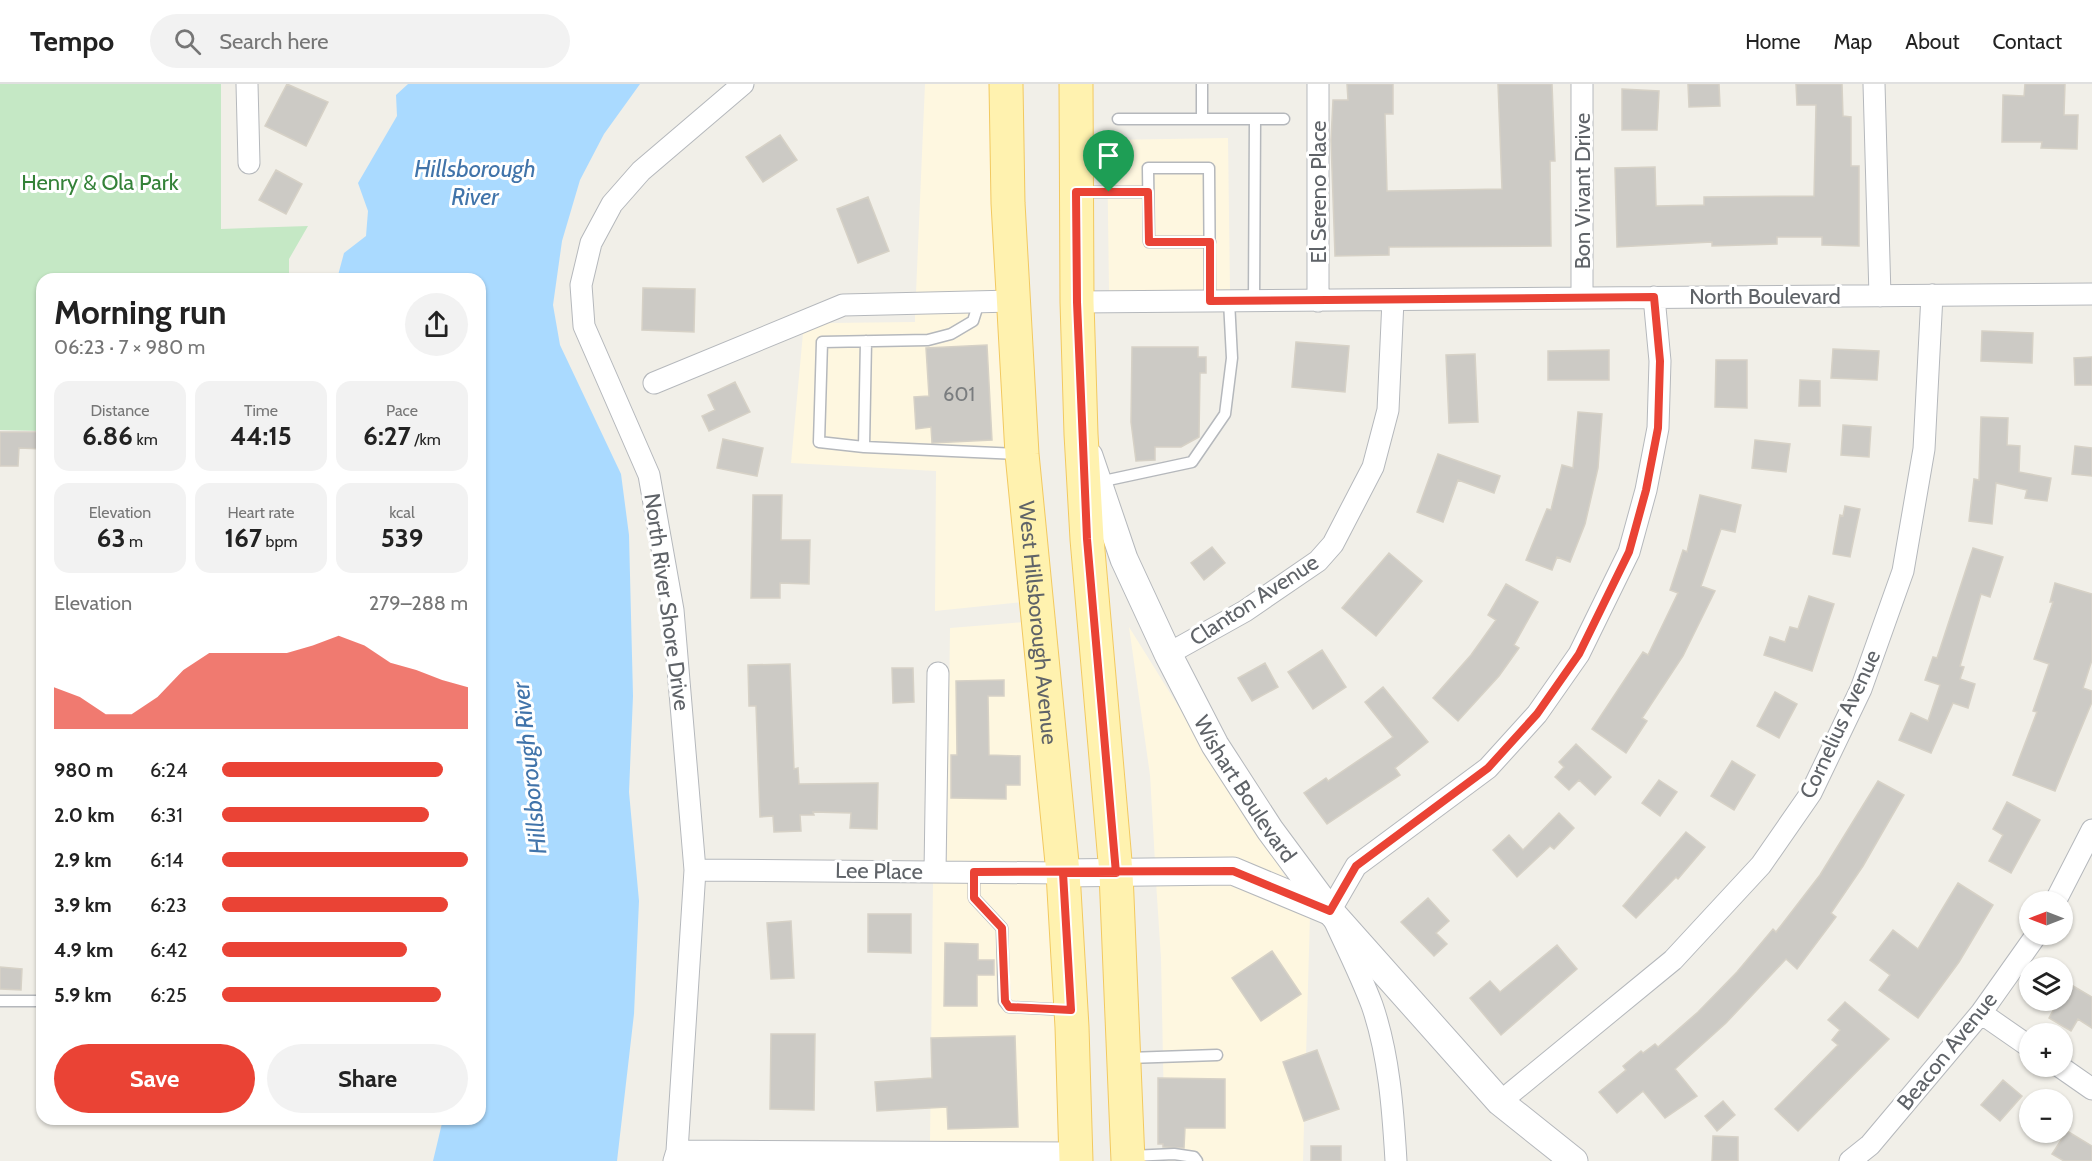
<!DOCTYPE html>
<html lang="en">
<head>
<meta charset="utf-8">
<style>
	:root { --surface:#fff; --page:#f2f2f2; --text:#222; --muted:#767676; --line:#e0e0e0; --accent:#ea4335 }
	body { margin:0; font-family:Cabin,sans-serif; background:var(--page); color:var(--text); height:100vh; display:flex; flex-direction:column; font-size:22px; white-space:nowrap }
	* { box-sizing:border-box; margin:0 }
	p { font-size:20px; color:var(--muted) }
	.icon { flex:none; width:33px; height:33px; fill:none; stroke:currentColor; stroke-width:2; stroke-linecap:round; stroke-linejoin:round }
	.map { position:relative; flex:1; overflow:hidden }
	.details { position:absolute; left:36px; top:189px; width:450px; height:852px; display:flex; flex-direction:column; background:var(--surface); border-radius:18px; box-shadow:0 2px 4px #0004 }
	.details>* { flex:none }
	.needle { width:39px; rotate:270deg }
	.fabs { position:absolute; left:2019px; top:807px; display:grid; gap:12px }
	.fabs a { display:grid; place-items:center; width:54px; height:54px; border-radius:50%; background:var(--surface); box-shadow:0 2px 4px #0004; font-size:30px }
	.pin { position:absolute; display:grid; place-items:center; width:51px; height:51px; color:#fff; margin:-62px -26px; border-radius:50% 50% 50% 0; rotate:-45deg; box-shadow:0 0 6px #0007 }
	.pin .icon { rotate:45deg }
	.round { display:grid; place-items:center; flex:none; width:63px; height:63px; border-radius:32px; background:var(--page) }
	.overview { display:flex; align-items:center; justify-content:space-between; height:102px; padding:0 18px }
	h1 { font-size:33px; font-weight:800; line-height:45px }
	.stats { display:grid; grid-template-columns:repeat(3,1fr); gap:9px; height:102px; padding:6px 18px }
	.stats div { display:grid; align-content:center; border-radius:15px; background:var(--page); text-align:center }
	.stats b { font-size:26px; font-weight:800 }
	.stats small { font-size:16px; font-weight:400 }
	.stats p { font-size:16px }
	.chart { height:168px; padding:12px 18px }
	.chart p { display:flex; justify-content:space-between }
	.chart svg { width:100%; height:108px; margin-top:6px; fill:var(--accent); opacity:.7 }
	.button { display:flex; gap:12px; margin-top:auto; padding:12px 18px }
	.button a { flex:1; height:69px; border-radius:36px; background:var(--accent); color:#fff; font-size:24px; font-weight:800; line-height:69px; text-align:center }
	.button a+a { background:var(--page); color:var(--text) }
	ul { padding:0 18px; list-style:none; font-size:20px }
	li { display:grid; grid-template-columns:96px 72px 1fr; align-items:center; height:45px }
	li i { height:15px; border-radius:8px; background:var(--accent) }
	header { display:flex; align-items:center; gap:36px; box-sizing:border-box; height:84px; padding:0 30px; background:var(--surface); border-bottom:2px solid var(--line) }
	header strong { font-size:28px }
	nav { display:flex; gap:33px; margin-inline-start:auto; font-size:21px }
	.search { width:420px; height:54px; background:var(--page); display:flex; align-items:center; gap:15px; box-sizing:border-box; padding:0 21px; border-radius:33px; color:var(--muted); font-size:22px }
	.map>svg:first-child { display:block }
</style>
</head>
<body>
<header>
<strong>Tempo</strong>
<div class="search"><svg class="icon" aria-label="search" viewBox="0 0 24 24"><circle cx="10" cy="10" r="6"/><path d="M15 15l6 6"/></svg>Search here</div>
<nav><a>Home</a><a>Map</a><a>About</a><a>Contact</a></nav>
</header>
<div class="map">
<svg width="2092" height="1077" viewBox="0 0 2092 1077">
	<rect width="100%" height="100%" fill="#f1efe8"/>
	<path fill="#fef7e0" d="M925,0H990L1000,207L916,209Z
		M1228,54L1230,207H1109L1107,56Z
		M1001,228L1023,518L935,527L936,387L791,379L803,249L828,239L915,238V230Z
		M1024,538L1045,779L947,777L950,544Z
		M1129,543L1205,665L1288,797L1155,778L1150,691Z
		M1231,797L1310,832L1303,1077H1165L1161,874L1156,798Z
		M933,798L1047,799L1054,876L1061,1059L930,1058Z"/>
	<path fill="#c5e8c5" d="M0,0H221V145L308,142L289,175V195H42V347L0,346Z"/>
	<path fill="#aadaff" d="M408,0H640L604,50L580,96L562,157L553,221L560,261L621,390L629,451L633,612L629,708L639,817L634,930L617,1077H433L443,1035H480V195H337L344,169L366,152L368,127L358,99L397,32L396,11Z"/>
	<path fill="#cccac5" stroke="#d6d1c6" stroke-width="1.5" d="M287,0L328,18L306,62L265,42Z
		M1347,0H1393V30H1385L1387,107L1502,105L1498,0H1552L1555,77H1550L1551,162L1389,163V171L1335,172L1331,56L1333,16H1348Z
		M1688,0H1719L1720,22L1689,23Z
		M1796,0H1842L1843,32L1851,33V82H1859V162L1822,161V153H1777V160L1712,162V158L1617,163L1615,84L1655,83L1656,122L1704,121V113L1814,112L1816,21H1797Z
		M2025,0H2065L2064,31H2078L2077,65L2041,64L2042,58H2002L2003,11L2024,12Z
		M1622,5L1659,7L1657,46H1622Z
		M780,51L797,76L763,98L746,73Z
		M276,86L302,100L286,130L259,116Z
		M868,113L889,167L858,179L837,125Z
		M643,204L695,205L694,248L642,246Z
		M1982,247L2033,249L2032,279L1981,277Z
		M1296,258L1349,262L1345,308L1292,303Z
		M987,261L992,356L932,359L931,343L916,345L914,313L929,312L926,264Z
		M1132,263H1198V273H1206V289H1200L1199,353L1181,363H1155V376L1136,377L1131,338Z
		M1833,265L1879,267L1877,296L1831,294Z
		M1609,266V296H1548V267Z
		M1475,270L1478,338L1449,339L1446,271Z
		M2092,273V301H2075L2074,274Z
		M1716,276H1747V324L1715,323Z
		M1800,296L1820,297V322H1799Z
		M735,298L750,328L709,347L702,332L715,326L708,311Z
		M1578,328L1602,330L1598,384L1585,440L1570,478L1557,473L1552,486L1526,476L1547,425L1551,426L1562,381L1573,384Z
		M1981,333L2008,334L2007,361L2020,362L2019,388L2051,394L2047,417L2025,414L2027,406L1996,399L1992,440L1969,437L1974,395L1979,396Z
		M1843,341L1871,343L1869,373L1841,371Z
		M0,348H42V365L19,364L18,382H0Z
		M723,355L763,364L757,392L717,384Z
		M1755,356L1790,360L1786,388L1752,384Z
		M2075,362L2092,364V392L2072,390Z
		M1438,370L1500,392L1494,409L1458,396L1443,438L1417,428Z
		M753,411H782L781,456H810L809,500L780,499V514H751Z
		M1700,411L1741,421L1735,448L1721,445L1701,502L1715,507L1683,572L1642,634L1647,637L1626,669L1592,645L1643,568L1648,571L1678,509L1670,506L1683,466L1687,468Z
		M1845,422L1860,425L1850,473L1833,470L1840,431L1843,432Z
		M1212,463L1225,479L1204,496L1191,479Z
		M1973,464L2003,473L1990,513L1981,510L1960,582L1964,583L1960,595L1975,600L1968,624L1953,619L1931,669L1899,656L1911,629L1928,637L1940,601L1925,596L1933,573L1937,574Z
		M1389,469L1422,497L1376,552L1342,524Z
		M2055,499L2092,510V576L2083,604L2092,607V618L2055,707L2013,691L2037,628L2033,627L2049,580L2034,575L2053,518H2050Z
		M1506,500L1538,518L1514,561L1519,564L1499,592L1458,637L1433,614L1471,571L1496,536L1488,531Z
		M1809,512L1834,520L1812,587L1764,571L1770,553L1785,558L1790,543L1798,545Z
		M1322,566L1346,603L1313,625L1288,588Z
		M1265,579L1278,603L1252,617L1238,594Z
		M790,580L794,685L798,684L799,700L878,699L877,745L850,744L851,729L813,728L814,731H800L801,747L774,748L773,732L760,733L756,622H749L748,581Z
		M892,584H913L914,618L893,619Z
		M1004,596V612H988L989,671L1020,672V701H1006V715L951,714V671H957L956,597Z
		M1383,603L1428,658L1395,684L1400,691L1327,740L1304,709L1326,694L1328,697L1393,653L1365,618Z
		M1775,608L1797,620L1779,654L1757,642Z
		M1576,660L1611,693L1595,711L1579,696L1569,706L1555,693L1564,683L1559,678Z
		M1732,677L1755,691L1734,726L1711,712Z
		M1659,696L1677,708L1660,732L1642,719Z
		M1878,697L1904,711L1863,782L1831,829L1836,833L1797,885L1786,875L1726,939L1675,985L1697,1012L1665,1034L1643,1007L1617,1029L1599,1008L1626,986L1623,982L1641,967L1643,969L1655,960L1658,963L1698,928L1737,888L1773,845L1776,848L1820,791Z
		M2007,718L2040,736L2011,789L1989,777L2003,751L1993,745Z
		M1559,729L1574,744L1554,765L1550,762L1517,793L1493,766L1509,751L1523,766Z
		M1686,748L1705,763L1678,795L1676,793L1636,834L1623,822Z
		M1958,799L1993,821L1959,878L1918,934L1879,906L1890,891L1870,876L1893,846L1918,865Z
		M1428,814L1449,837L1436,849L1447,860L1434,872L1401,838Z
		M868,830H911V869L868,868Z
		M791,837L794,894L771,895L767,839Z
		M945,859L978,860V876H994V891H977V922H944Z
		M1557,861L1577,885L1501,951L1470,914L1490,897L1500,908Z
		M1272,867L1301,910L1261,937L1232,894Z
		M0,883L22,885L21,906L0,905Z
		M2068,899L2092,913V944L2078,935L2071,947L2049,934L2059,916H2062V910Z
		M1845,918L1889,955L1798,1047L1775,1025L1838,961L1832,956L1840,946L1828,936Z
		M771,950H815L814,1026L770,1025Z
		M1015,952L1018,1043L948,1045L947,1023L877,1027L875,998L932,994L931,954Z
		M1317,966L1339,1025L1304,1037L1283,978Z
		M1158,994L1225,995V1044H1185L1184,1064L1163,1063V1060H1158Z
		M2003,996L2022,1012L2000,1037L1981,1021Z
		M1723,1017L1735,1031L1717,1047L1705,1032Z
		M2067,1047L2092,1062V1077H2064L2052,1070Z
		M1713,1052L1738,1053V1077H1712Z
		M1311,1062H1341V1077H1311Z"/>
	<g fill="none" stroke-linecap="round" stroke-linejoin="round">
		<g stroke="#b5b8bc" stroke-width="13">
			<path id="service" d="M1118,35H1284
				M1202,35V0
				M1080,108H1148
				M1210,158H1149L1148,84H1209L1210,217
				M1254,217L1255,35
				M979,218L973,237L951,250L928,256L822,258L819,358L864,363L1018,370
				M864,363L866,257
				M1099,398L1192,378L1225,330L1232,274L1229,217
				M974,788V814L1002,844L1004,917L1009,923L1068,926
				M0,917H42
				M1128,974L1217,971
				M1131,1072L1174,1070L1194,1073L1197,1077"/>
		</g>
		<g stroke="#b5b8bc" stroke-width="23">
			<path id="minor" d="M247,0L249,79
				M1874,0L1880,212
				M1582,214V0
				M1318,217V0
				M1077,218L2092,210
				M654,299L843,221L1013,217
				M1168,570L1245,527L1318,477L1333,460L1373,383L1388,326L1393,216
				M695,786L1063,789
				M935,788L938,589
				M2055,818L2092,746
				M1981,929L2030,963
				M2059,982L2092,1005
				M1500,1018L1673,876L1761,781L1811,709L1861,605L1903,487L1924,365L1932,211
				M677,1067L1076,1069
				M674,1077L677,1067L695,786L673,526L649,391L584,242L581,201L591,159L612,120L641,87L743,0
				M1396,1077C1393,1026 1389,970 1372,921C1360,889 1344,858 1330,827L1356,782L1488,684L1537,630L1579,570L1629,468L1646,406L1658,344L1660,277L1654,213
				M1850,1077L1870,1061L1981,929L2037,850"/>
		</g>
		<g stroke="#b5b8bc" stroke-width="29">
			<g id="tertiary">
				<path id="s1" d="M1089,372L1124,475L1168,570L1215,661L1270,746L1330,827L1500,1018L1574,1077"/>
				<path d="M1063,789L1233,787L1329,827"/>
			</g>
		</g>
		<g stroke="#f2c960" stroke-width="35">
			<g id="primary">
				<path id="s2" d="M1006,0L1008,119L1022,370L1063,789L1072,943L1076,1077"/>
				<path d="M1076,0L1077,218L1081,350L1087,455L1116,789L1128,1077"/>
			</g>
		</g>
		<use href="#service" stroke="#fff" stroke-width="10"/>
		<use href="#minor" stroke="#fff" stroke-width="21"/>
		<use href="#tertiary" stroke="#fff" stroke-width="27"/>
		<use href="#primary" stroke="#fff2af" stroke-width="33"/>
	</g>
	<g fill="none" stroke-linecap="round" stroke-linejoin="round">
		<g stroke="#fff" stroke-width="12">
			<path id="route" d="M1109,108H1076L1077,218L1087,455L1116,789H1063L1071,926L1009,923L1005,917L1002,844L974,814V788L1233,787L1330,827L1356,782L1488,684L1537,630L1579,570L1629,468L1646,406L1658,344L1660,277L1654,213L1210,217V158H1149L1148,108H1109"/>
		</g>
		<use href="#route" stroke="#ea4335" stroke-width="8"/>
	</g>
	<g text-anchor="middle" dominant-baseline="central" stroke-width="6" stroke-linejoin="round" paint-order="stroke">
		<g font-size="20" fill="#7a7d7f">
			<text x="959" y="310">601</text>
		</g>
		<g font-size="22" fill="#348238" stroke="#fff">
			<text x="100" y="98">Henry &amp; Ola Park</text>
		</g>
		<g font-size="22" fill="#5f6368" stroke="#fff">
			<text transform="translate(1582 107) rotate(-90)">Bon Vivant Drive</text>
			<text transform="translate(1318 108) rotate(-90)">El Sereno Place</text>
			<text x="1765" y="212">North Boulevard</text>
			<text transform="translate(1254 516) rotate(-33)">Clanton Avenue</text>
			<text transform="translate(667 518) rotate(82)">North River Shore Drive</text>
			<text stroke="none"><textPath href="#s2" startOffset="540">West Hillsborough Avenue</textPath></text>
			<text transform="translate(1840 640) rotate(-65)">Cornelius Avenue</text>
			<text stroke="none"><textPath href="#s1" startOffset="369">Wishart Boulevard</textPath></text>
			<text transform="translate(879 787) rotate(1)">Lee Place</text>
			<text transform="translate(1947 967) rotate(-51)">Beacon Avenue</text>
		</g>
		<g font-size="24" font-style="italic" fill="#4174aa" stroke="#fff">
			<text x="475" y="84">Hillsborough<tspan x="475" dy="28">River</tspan></text>
			<text transform="translate(529 684) rotate(-96)">Hillsborough River</text>
		</g>
	</g>
</svg>
<div class="fabs">
<a><svg class="needle" viewBox="-14 -14 28 28"><path d="M0-13l5 13h-10z" fill="#e53935"/><path d="M0 13l5-13h-10z" fill="#767676"/></svg></a>
<a><svg class="icon" aria-label="layers" viewBox="0 0 24 24"><path d="M12 4l9 5-9 5-9-5zM3 14l9 5 9-5"/></svg></a>
<a>+</a>
<a>−</a>
</div>
<div class="pin" style="left:1109px;top:108px;background:#1e9e55"><svg class="icon" aria-label="arrive" viewBox="0 0 24 24"><path d="M6 21V4h12l-3 4 3 4H6"/></svg></div>
<section class="details">
<div class="overview"><div><h1>Morning run</h1><p>06:23 · 7 × 980 m</p></div><a class="round"><svg class="icon" aria-label="share" viewBox="0 0 24 24"><path d="M12 15V3M7 8l5-5 5 5M5 13v7h14v-7"/></svg></a></div>
<div class="stats">
<div><p>Distance</p><b>6.86<small> km</small></b></div>
<div><p>Time</p><b>44:15</b></div>
<div><p>Pace</p><b>6:27<small> /km</small></b></div>
</div>
<div class="stats">
<div><p>Elevation</p><b>63<small> m</small></b></div>
<div><p>Heart rate</p><b>167<small> bpm</small></b></div>
<div><p>kcal</p><b>539</b></div>
</div>
<div class="chart"><p><span>Elevation</span>279–288 m</p>
<svg viewBox="0 0 160 44" preserveAspectRatio="none"><path d="M0 44V27L10 31L20 38L30 38L40 31L50 20L60 13L70 13L80 13L90 13L100 10L110 6L120 10L130 17L140 20L150 24L160 27V44z"/></svg>
</div>
<ul>
<li><b>980 m</b>6:24<i style="width:90%"></i></li>
<li><b>2.0 km</b>6:31<i style="width:84%"></i></li>
<li><b>2.9 km</b>6:14<i style="width:100%"></i></li>
<li><b>3.9 km</b>6:23<i style="width:92%"></i></li>
<li><b>4.9 km</b>6:42<i style="width:75%"></i></li>
<li><b>5.9 km</b>6:25<i style="width:89%"></i></li>
</ul>
<div class="button"><a>Save</a><a>Share</a></div>
</section>
</div>
</body>
</html>
